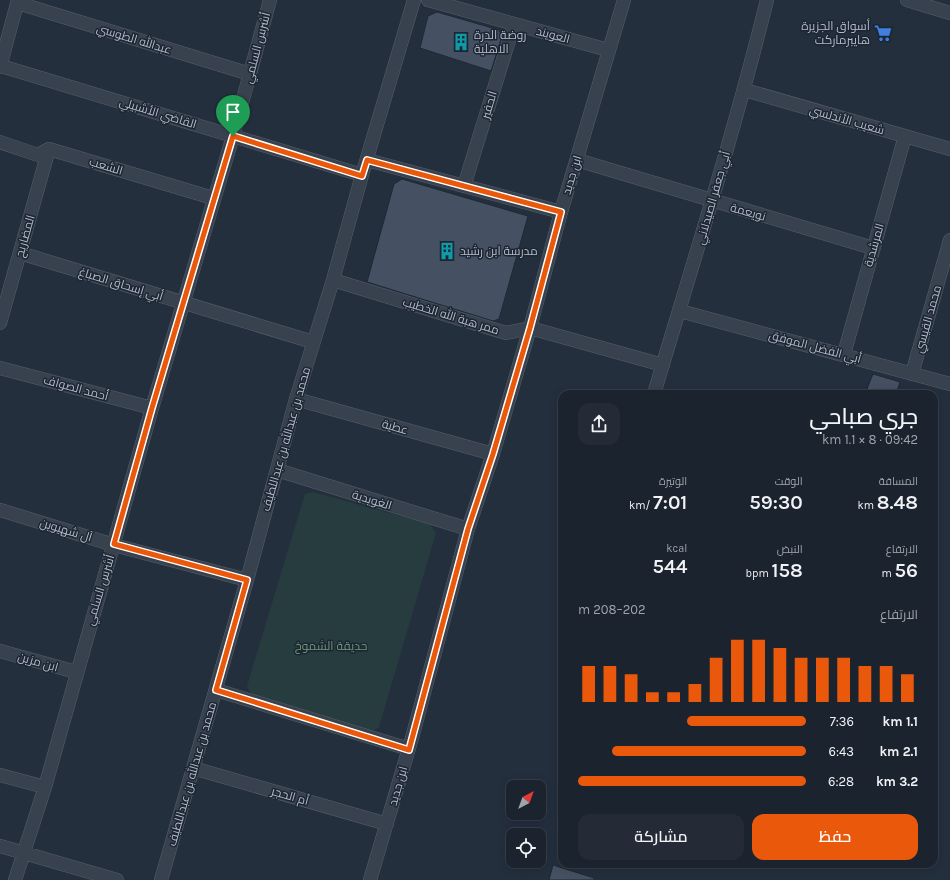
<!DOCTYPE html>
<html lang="ar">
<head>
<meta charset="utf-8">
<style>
	:root { --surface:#1b232e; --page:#242b36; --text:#f1f3f6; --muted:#a0a4aa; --line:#39404a; --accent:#ea580c }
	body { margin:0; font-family:Karla,Cairo,sans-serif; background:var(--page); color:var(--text); direction:rtl; height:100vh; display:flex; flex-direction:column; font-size:15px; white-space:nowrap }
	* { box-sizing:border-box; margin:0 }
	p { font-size:13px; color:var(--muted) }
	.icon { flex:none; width:22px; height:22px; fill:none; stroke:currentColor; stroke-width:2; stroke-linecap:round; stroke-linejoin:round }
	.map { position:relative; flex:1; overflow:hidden; direction:ltr }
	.sheet { position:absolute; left:558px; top:390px; width:380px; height:478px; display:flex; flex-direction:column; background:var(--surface); border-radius:12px; box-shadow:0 2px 10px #0003,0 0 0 1px var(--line); direction:rtl }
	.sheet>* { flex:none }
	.needle { width:26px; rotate:41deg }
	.controls { position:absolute; left:506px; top:780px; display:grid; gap:8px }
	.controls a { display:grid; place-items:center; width:40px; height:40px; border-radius:8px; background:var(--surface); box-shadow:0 2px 10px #0003,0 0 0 1px var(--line); font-size:20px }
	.pin { position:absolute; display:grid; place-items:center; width:34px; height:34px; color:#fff; margin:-41px -17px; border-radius:50% 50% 50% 0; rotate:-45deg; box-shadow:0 0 4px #0007 }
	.pin .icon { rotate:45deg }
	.round { display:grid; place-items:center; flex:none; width:42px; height:42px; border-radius:12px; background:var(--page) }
	.summary { display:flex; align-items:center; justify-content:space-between; height:68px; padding:0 20px }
	h1 { font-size:22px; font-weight:600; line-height:30px }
	.metrics { display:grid; grid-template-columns:repeat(3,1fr); gap:6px; height:68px; padding:4px 20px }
	.metrics div { display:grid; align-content:center }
	.metrics b { font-size:20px; font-weight:600 }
	.metrics small { font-size:11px; font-weight:400 }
	.metrics p { font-size:11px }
	.chart { height:112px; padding:8px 20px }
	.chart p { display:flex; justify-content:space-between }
	.chart svg { width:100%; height:72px; margin-top:4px; stroke:var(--accent); stroke-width:6 }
	.action { display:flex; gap:8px; margin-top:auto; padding:8px 20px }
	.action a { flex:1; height:46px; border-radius:12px; background:var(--accent); color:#fff; font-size:16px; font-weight:600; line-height:46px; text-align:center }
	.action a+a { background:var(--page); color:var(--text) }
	ul { padding:0 20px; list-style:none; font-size:13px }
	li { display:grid; grid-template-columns:64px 48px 1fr; align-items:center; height:30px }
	li i { height:10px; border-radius:5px; background:var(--accent) }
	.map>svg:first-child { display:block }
</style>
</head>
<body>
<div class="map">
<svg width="950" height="880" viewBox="0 0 950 880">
	<rect width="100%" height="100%" fill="#242f3e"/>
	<path fill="#263c3f" d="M313,492L430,524L436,533L379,727L371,732L251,695L247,686L305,494Z"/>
	<path fill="#455162" stroke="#1f2835" d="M437,12L499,30L502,36L491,71L420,48L428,16Z
		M402,179L528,216L499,319L493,321L367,282L394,184Z
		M873,374L900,382L896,394H865Z
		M553,865L594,878V880H549Z"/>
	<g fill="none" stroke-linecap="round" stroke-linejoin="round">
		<g stroke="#565f6c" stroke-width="14">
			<path id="minor" d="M428,0L608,50
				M907,0L950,13
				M18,3L250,74
				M1,66L362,175
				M0,67L18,0
				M745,90L950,149
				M0,142L38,155L49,149L213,198
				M367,160L561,212
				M577,160L873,248
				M464,186L514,24
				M20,253L313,342
				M333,280L506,333L530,328L663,365
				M680,311L950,384
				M0,323L49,149
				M844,354L905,136
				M0,368L152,408
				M912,374L950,240
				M654,394C693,263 734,133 767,0
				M296,399L493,454
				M277,470L468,529
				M0,510L114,545L247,580
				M0,651L76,672
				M216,690L409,749
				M193,768L387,824
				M0,775L45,787
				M0,846L117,880
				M15,880L45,787L152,408L233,136L270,0
				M161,880L247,580L296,399L333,280L362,175L414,0
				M370,880L412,738L468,529L493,454L530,328L561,212L624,0"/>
		</g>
		<use href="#minor" stroke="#38414e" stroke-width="13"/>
	</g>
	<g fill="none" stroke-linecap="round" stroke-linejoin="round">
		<g stroke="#fff" stroke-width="8">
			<path id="route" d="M233,136L362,176L367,160L561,212L530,328L493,454L468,529L409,750L216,690L247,580L114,544L152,408Z"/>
		</g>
		<use href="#route" stroke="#ea580c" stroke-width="5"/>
	</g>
	<defs>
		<g id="supermarket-bare" transform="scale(1.38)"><path d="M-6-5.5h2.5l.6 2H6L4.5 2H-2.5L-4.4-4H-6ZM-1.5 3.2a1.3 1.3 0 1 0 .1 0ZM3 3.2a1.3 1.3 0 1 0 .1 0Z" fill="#3f7fe0" stroke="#1d2633" stroke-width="2.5" paint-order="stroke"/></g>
		<g id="building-bare" transform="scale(1.38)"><path d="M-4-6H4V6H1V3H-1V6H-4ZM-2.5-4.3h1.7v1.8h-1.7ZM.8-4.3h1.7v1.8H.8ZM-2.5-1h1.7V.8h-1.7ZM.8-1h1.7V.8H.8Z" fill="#0f9aa8" stroke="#1d2633" stroke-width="2.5" paint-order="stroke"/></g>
	</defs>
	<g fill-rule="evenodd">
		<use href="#supermarket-bare" x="883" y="33"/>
		<use href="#building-bare" x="461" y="42"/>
		<use href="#building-bare" x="447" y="251"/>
	</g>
	<g text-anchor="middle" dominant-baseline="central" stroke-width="3" stroke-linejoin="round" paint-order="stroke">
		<g font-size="12" fill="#b4bcc9" stroke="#1d2633" text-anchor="start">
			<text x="870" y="26" text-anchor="end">أسواق الجزيرة<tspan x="870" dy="14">هايبرماركت</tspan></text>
			<text x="474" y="35">روضة الدرة<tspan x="474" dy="14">الاهلية</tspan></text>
			<text x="460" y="251">مدرسة ابن رشيد</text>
		</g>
		<g font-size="12" fill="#b4bcc9" stroke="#1d2633">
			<text transform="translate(553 35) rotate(15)">العويند</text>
			<text transform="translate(134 39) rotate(17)">عبدالله الطوسي</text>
			<text transform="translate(257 48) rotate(-75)">أشرس السلمي</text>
			<text transform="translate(489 105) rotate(-73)">الحفير</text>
			<text transform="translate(158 113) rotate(17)">القاضي الأشبيلي</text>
			<text transform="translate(847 120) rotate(16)">شعيب الأندلسي</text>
			<text transform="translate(106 166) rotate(17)">الشعب</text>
			<text transform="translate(572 175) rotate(-73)">ابن جديد</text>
			<text transform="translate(713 198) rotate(-74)">أبي جعفر الصيدلاني</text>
			<text transform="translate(748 212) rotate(16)">نويعمة</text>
			<text transform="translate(25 236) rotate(-74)">المضاريح</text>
			<text transform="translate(874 245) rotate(-74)">المرشدية</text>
			<text transform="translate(121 284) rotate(17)">أبي إسحاق الصباغ</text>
			<text transform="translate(451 316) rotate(17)">ممر هبة الله الخطيب</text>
			<text transform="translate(928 319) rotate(-74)">محمد القيسي</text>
			<text transform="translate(815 347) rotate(15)">أبي الفضل الموفق</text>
			<text transform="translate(76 388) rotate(15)">أحمد الصواف</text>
			<text transform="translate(395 427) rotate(16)">عطية</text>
			<text transform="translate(286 439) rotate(-74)">محمد بن عبدالله بن عبداللطيف</text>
			<text transform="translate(372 500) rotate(17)">الغويدية</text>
			<text transform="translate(66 530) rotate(17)">آل شهيوين</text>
			<text transform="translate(100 590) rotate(-73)">أشرس السلمي</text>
			<text transform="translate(38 662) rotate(16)">ابن مزين</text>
			<text transform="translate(192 774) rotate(-74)">محمد بن عبدالله بن عبداللطيف</text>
			<text transform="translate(398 786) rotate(-74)">ابن جديد</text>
			<text transform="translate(290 796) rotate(16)">أم الحجر</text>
		</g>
		<g font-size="12" fill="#6b9a76" stroke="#1d2633">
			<text x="331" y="646">حديقة الشموخ</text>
		</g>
	</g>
</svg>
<div class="controls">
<a><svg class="needle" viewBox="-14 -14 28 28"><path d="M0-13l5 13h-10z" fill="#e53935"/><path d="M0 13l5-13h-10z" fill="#a0a4aa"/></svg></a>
<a><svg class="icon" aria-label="locate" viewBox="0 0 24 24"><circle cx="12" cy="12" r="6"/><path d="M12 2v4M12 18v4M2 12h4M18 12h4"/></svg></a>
</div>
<div class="pin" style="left:233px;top:136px;background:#1e9e55"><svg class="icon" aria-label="arrive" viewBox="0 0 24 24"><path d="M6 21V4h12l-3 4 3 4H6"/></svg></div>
<section class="sheet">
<div class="summary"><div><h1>جري صباحي</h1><p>09:42 · 8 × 1.1 km</p></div><a class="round"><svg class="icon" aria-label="share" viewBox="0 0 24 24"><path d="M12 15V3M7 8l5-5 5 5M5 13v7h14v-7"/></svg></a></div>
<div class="metrics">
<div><p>المسافة</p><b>8.48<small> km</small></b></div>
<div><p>الوقت</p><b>59:30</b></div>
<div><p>الوتيرة</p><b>7:01<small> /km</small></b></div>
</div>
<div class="metrics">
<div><p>الارتفاع</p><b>56<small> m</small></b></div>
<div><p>النبض</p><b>158<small> bpm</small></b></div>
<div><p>kcal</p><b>544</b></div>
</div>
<div class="chart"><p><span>الارتفاع</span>202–208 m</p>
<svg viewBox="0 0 160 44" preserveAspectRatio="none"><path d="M5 44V22M15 44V22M25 44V27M35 44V38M45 44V38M55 44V33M65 44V17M75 44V6M85 44V6M95 44V11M105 44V17M115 44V17M125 44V17M135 44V22M145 44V22M155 44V27"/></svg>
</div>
<ul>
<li><b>1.1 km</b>7:36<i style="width:52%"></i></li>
<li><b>2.1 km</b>6:43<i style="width:85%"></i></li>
<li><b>3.2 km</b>6:28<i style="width:100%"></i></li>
</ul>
<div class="action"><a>حفظ</a><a>مشاركة</a></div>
</section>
</div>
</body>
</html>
